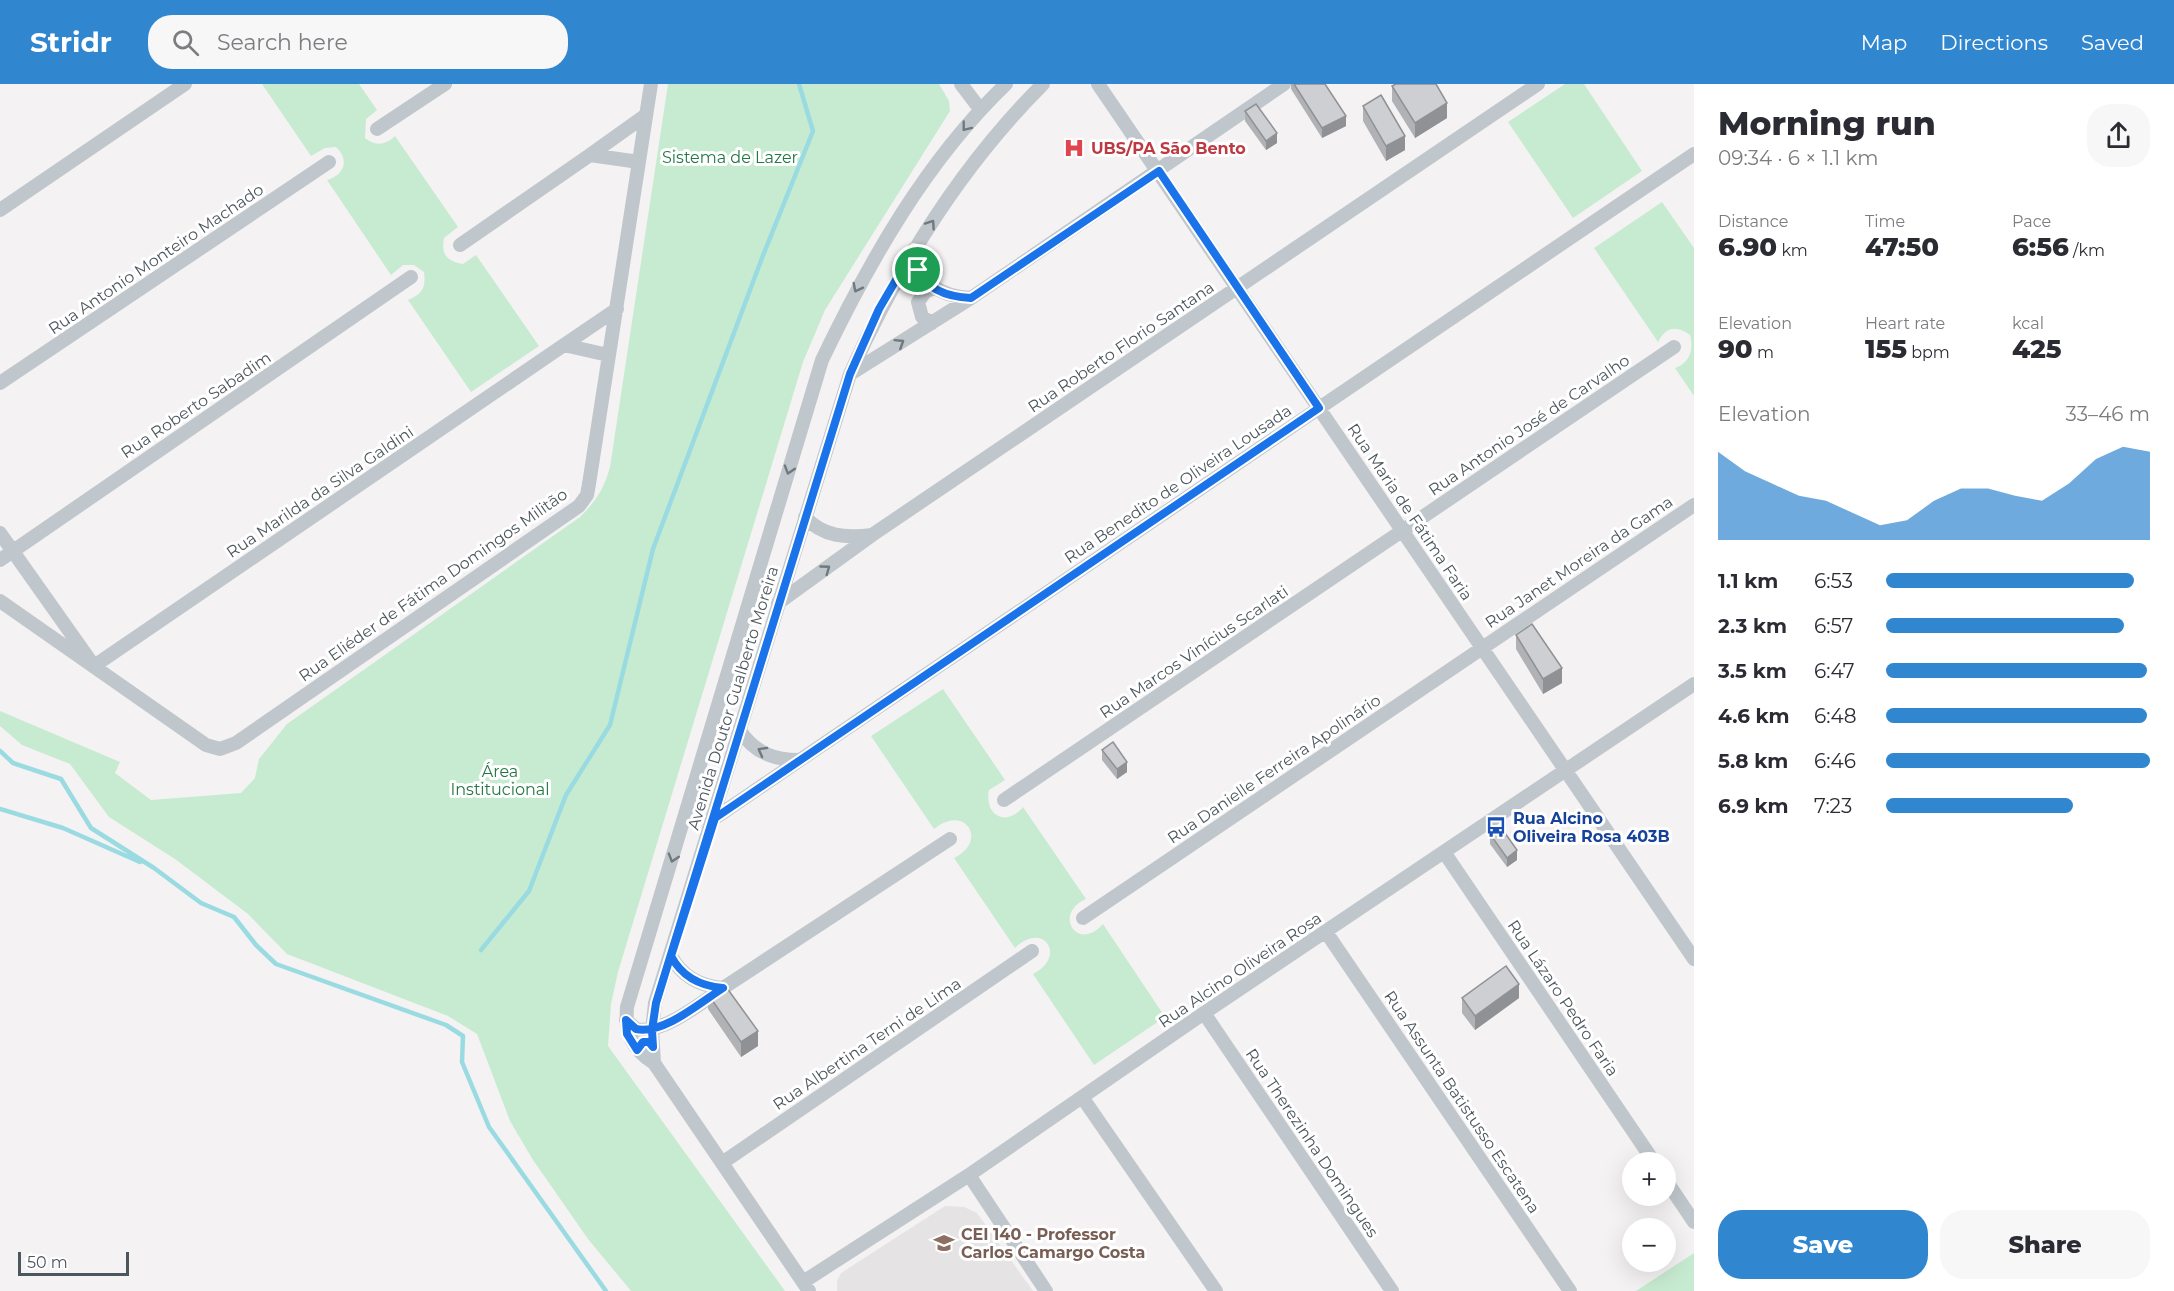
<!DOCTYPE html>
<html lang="en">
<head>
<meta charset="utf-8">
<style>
	:root { --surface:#fff; --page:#f7f7f7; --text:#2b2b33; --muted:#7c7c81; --accent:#3187cf }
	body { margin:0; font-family:Montserrat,sans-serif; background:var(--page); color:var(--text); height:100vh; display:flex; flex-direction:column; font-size:22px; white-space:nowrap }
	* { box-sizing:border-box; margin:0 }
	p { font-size:20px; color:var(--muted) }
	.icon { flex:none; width:33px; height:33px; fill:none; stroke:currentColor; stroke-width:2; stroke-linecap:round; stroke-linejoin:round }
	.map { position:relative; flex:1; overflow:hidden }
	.sheet { display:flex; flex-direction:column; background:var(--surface); width:480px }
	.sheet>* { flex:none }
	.tools { position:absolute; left:1622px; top:1068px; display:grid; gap:12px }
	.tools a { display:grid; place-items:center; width:54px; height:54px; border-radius:50%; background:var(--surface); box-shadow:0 6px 24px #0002; font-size:30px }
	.scale { position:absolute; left:18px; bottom:15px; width:111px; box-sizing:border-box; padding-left:6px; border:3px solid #4c575d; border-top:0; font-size:16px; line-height:21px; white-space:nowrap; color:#4c575d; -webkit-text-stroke:4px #fff; paint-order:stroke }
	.pin { position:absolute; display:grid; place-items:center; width:51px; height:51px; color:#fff; margin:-26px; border:3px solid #fff; border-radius:50%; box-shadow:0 2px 6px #0007 }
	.round { display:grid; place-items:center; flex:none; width:63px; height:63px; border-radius:24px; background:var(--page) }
	.head { display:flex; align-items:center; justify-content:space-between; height:102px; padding:0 24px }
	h1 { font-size:33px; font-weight:800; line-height:45px }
	.metrics { display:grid; grid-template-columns:repeat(3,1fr); gap:9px; height:102px; padding:6px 24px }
	.metrics div { display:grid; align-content:center }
	.metrics b { font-size:26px; font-weight:800 }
	.metrics small { font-size:16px; font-weight:400 }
	.metrics p { font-size:16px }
	.chart { height:168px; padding:12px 24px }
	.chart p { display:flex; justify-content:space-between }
	.chart svg { width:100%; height:108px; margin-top:6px; fill:var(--accent); opacity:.7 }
	.button { display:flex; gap:12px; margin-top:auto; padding:12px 24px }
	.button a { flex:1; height:69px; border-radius:24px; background:var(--accent); color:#fff; font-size:24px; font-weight:800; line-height:69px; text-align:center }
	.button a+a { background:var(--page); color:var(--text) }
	ul { padding:0 24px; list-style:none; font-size:20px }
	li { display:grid; grid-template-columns:96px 72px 1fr; align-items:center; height:45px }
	li i { height:15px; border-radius:8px; background:var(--accent) }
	header { display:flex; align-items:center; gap:36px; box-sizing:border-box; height:84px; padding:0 30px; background:var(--accent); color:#fff }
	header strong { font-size:28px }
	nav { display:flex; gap:33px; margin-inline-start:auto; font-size:21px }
	.search { width:420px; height:54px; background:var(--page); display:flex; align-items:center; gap:15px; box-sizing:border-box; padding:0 21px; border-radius:24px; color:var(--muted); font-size:22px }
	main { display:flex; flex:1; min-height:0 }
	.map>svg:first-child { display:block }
</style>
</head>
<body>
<header>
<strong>Stridr</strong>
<div class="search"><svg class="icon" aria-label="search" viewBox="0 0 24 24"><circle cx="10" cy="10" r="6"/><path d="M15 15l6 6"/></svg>Search here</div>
<nav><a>Map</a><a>Directions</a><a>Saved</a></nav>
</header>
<main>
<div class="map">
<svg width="1694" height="1207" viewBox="0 0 1694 1207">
	<rect width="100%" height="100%" fill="#f4f2f2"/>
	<path fill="#e5e3e4" d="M945,1122L964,1123L977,1129L1033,1207H837V1197L841,1189Z"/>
	<path fill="#c7ebd1" d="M262,0H359L377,26L366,35L365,54C375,62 385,62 395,52L458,143L444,154C441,170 446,177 463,180L476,171L539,262L471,308L408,216C423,210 426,203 424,188L414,181H403L391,191L327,96C344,91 350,76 336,63L325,64L311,72Z
		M668,0H939L949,17L950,27L825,226L803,278L618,888L611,920L608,962L785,1207H631L588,1155L533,1076L510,1037L477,950L448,932L287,870L248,830L175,775L109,733L70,680L22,661L0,642V627L120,678L115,689L151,716L241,709L255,694L259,675L287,640L580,433C596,417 604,405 610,383Z
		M1565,0H1584L1642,87L1573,134L1508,38Z
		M1662,118L1694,164V312L1675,284C1690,279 1694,265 1690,251C1676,241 1666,243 1658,258L1594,164Z
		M943,605L1005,696L989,706C984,731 1006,744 1023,723L1086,815C1052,830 1078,869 1103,840L1165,933L1094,981L1033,890C1068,872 1043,836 1015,864L954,774C989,757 965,719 934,745L871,652Z
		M1694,1169V1207H1636Z"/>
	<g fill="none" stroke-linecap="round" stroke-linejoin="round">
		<path stroke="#9adbe2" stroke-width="4.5" d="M0,667L13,679L61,695L91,744L154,784L201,819L234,833L256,861L276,880L446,941L463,952L462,978L489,1043L606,1207
			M0,725L63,744L140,778
			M481,866L529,807L566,711L610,641L653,465L762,174L813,47L799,0"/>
		<path stroke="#c0c7cc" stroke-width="14" d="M961,0L980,25
			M1098,0L1694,875
			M377,45L445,0
			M639,78L590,71L646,31
			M0,126L185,0
			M460,161L590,71
			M914,165C917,199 940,212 971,214
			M932,239L922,233L918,218L925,208L933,204
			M608,271L564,261L617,225
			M850,290L971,214L1284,0
			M0,299L329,78
			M0,449L94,582L564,261
			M872,451L1538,0
			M0,476L411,193
			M0,517L206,661L220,665L236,659L579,422L587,411L589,400L651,0
			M778,519L872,451C846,454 823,453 805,433
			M800,676L1694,70
			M1004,716L1674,263
			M715,734L800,676C774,676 755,669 740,647
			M1444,768L1654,1078
			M1083,834L1694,421
			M1326,848L1570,1207
			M723,904L950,755
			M1204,929L1392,1207
			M626,936L636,945C662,951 702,918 723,904C700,902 682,893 671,872
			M654,979L652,946L655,919L850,290C898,183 960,83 1043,0
			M1082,1013L1216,1207
			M722,1079L1032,867
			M969,1091L1046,1207
			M1665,1095L1694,1138
			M803,1198L969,1091L1204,929L1694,600
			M809,1207L654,979C632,965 625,950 627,923L822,276C870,176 926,77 1006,0"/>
	</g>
	<path fill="#b0b2b5" d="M1291,0H1325L1346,42L1322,54L1291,5Z
		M1392,2L1447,34L1415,54L1392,17Z
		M1363,22L1405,66L1386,77L1363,37Z
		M1245,27L1277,59L1266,66L1245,37Z
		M1516,551L1562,599L1543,610L1516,565Z
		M1102,666L1127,688L1117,695L1102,676Z
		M1490,750L1517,776L1507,783L1490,760Z
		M708,910L758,962L741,973L708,925Z
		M1462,914H1519L1475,946L1462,929Z"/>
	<path fill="#909194" d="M1447,19V34L1415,54V39Z
		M1346,32V42L1322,54V44Z
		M1277,49V59L1266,66V57Z
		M1405,52V66L1386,77V62Z
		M1562,584V599L1543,610V595Z
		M1127,678V688L1117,695V685Z
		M1517,766V776L1507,783V774Z
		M1519,900V914L1475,946V932Z
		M758,947V962L741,973V958Z"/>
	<path fill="#cdcfd3" stroke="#909194" stroke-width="1.5" d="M1294,0H1325L1346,32L1322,44Z
		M1396,0H1436L1447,19L1415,39L1392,2Z
		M1381,11L1405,52L1386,62L1363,22Z
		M1256,20L1277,49L1266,57L1245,27Z
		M1532,540L1562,584L1543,595L1516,551Z
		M1113,658L1127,678L1117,685L1102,666Z
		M1500,742L1517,766L1507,774L1490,750Z
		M1506,882L1519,900L1475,932L1462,914Z
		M724,900L758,947L741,958L708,910Z"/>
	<defs><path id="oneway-chevron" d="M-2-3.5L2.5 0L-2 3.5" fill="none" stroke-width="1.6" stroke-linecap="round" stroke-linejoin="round" transform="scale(1.5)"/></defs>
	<g stroke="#6f797e">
		<use href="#oneway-chevron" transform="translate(966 43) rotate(128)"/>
		<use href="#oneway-chevron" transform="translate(931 140) rotate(-56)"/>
		<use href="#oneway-chevron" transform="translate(857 204) rotate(117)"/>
		<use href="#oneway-chevron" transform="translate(900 259) rotate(-32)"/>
		<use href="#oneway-chevron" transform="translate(789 386) rotate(107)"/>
		<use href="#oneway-chevron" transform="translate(826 485) rotate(-36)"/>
		<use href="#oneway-chevron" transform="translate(762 667) rotate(-151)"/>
		<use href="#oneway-chevron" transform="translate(673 774) rotate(107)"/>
	</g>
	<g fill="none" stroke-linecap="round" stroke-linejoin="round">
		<g stroke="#fff" stroke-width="12">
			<path id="route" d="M918,186L914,165L879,225L850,290L656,919L652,946L653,963L649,958H643L637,966L627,950L626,936L636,945C663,951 701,918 723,904C700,902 682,893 671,872L715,734L1319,324L1159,87L971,214C949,213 928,207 918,186"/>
		</g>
		<use href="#route" stroke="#1a73e8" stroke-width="8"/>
	</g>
	<defs>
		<g id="hospital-bare" transform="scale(1.62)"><path d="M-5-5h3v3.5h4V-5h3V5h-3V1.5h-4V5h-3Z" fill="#e0444e" stroke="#fff" stroke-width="2.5" paint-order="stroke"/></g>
		<g id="bus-bare" transform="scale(1.62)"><path d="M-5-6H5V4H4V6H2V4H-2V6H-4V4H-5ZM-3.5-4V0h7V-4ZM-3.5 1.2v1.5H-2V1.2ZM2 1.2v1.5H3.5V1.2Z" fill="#1a4fb4" stroke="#fff" stroke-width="2.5" paint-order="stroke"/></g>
		<g id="school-bare" transform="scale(1.62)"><path d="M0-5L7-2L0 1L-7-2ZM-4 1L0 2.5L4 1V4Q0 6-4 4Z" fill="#8d6e63" stroke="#fff" stroke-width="2.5" paint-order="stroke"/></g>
	</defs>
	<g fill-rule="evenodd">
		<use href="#hospital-bare" x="1074" y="64"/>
		<use href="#bus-bare" x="1496" y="743"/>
		<use href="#school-bare" x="944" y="1159"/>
	</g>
	<g text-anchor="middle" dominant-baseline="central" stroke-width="6" stroke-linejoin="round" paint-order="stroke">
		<g font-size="16" font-weight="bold" fill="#be3a42" stroke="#fff" text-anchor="start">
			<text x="1091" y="64">UBS/PA São Bento</text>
		</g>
		<g font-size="16" fill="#247745" stroke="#fff">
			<text x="730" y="73">Sistema de Lazer</text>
			<text x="500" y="687">Área<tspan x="500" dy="18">Institucional</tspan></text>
		</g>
		<g font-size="16" fill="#4c575d" stroke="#fff">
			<text transform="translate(156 175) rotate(-34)">Rua Antonio Monteiro Machado</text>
			<text transform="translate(1121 263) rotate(-34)">Rua Roberto Florio Santana</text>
			<text transform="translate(196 321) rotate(-34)">Rua Roberto Sabadim</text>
			<text transform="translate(1529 341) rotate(-34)">Rua Antonio José de Carvalho</text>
			<text transform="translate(1178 400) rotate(-34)">Rua Benedito de Oliveira Lousada</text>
			<text transform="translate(320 408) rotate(-34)">Rua Marilda da Silva Galdini</text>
			<text transform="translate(1410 428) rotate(56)">Rua Maria de Fátima Faria</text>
			<text transform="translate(1579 478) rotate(-34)">Rua Janet Moreira da Gama</text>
			<text transform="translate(433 501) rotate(-35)">Rua Eliéder de Fátima Domingos Militão</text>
			<text transform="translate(1194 568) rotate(-34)">Rua Marcos Vinícius Scarlati</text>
			<text transform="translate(733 614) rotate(-73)">Avenida Doutor Gualberto Moreira</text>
			<text transform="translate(1274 685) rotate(-34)">Rua Danielle Ferreira Apolinário</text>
			<text transform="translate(1240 886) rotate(-34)">Rua Alcino Oliveira Rosa</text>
			<text transform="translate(1563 914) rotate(56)">Rua Lázaro Pedro Faria</text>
			<text transform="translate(867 960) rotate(-34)">Rua Albertina Terni de Lima</text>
			<text transform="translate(1462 1018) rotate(56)">Rua Assunta Batistusso Escatena</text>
			<text transform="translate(1312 1059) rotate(56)">Rua Therezinha Domingues</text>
		</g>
		<g font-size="16" font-weight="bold" fill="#164399" stroke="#fff" text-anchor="start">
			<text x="1513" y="734">Rua Alcino<tspan x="1513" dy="18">Oliveira Rosa 403B</tspan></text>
		</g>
		<g font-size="16" font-weight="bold" fill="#785e54" stroke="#fff" text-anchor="start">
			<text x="961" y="1150">CEI 140 - Professor<tspan x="961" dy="18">Carlos Camargo Costa</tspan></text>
		</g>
	</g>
</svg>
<div class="tools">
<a>+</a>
<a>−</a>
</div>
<div class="scale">50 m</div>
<div class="pin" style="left:918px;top:186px;background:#1e9e55"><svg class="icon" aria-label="arrive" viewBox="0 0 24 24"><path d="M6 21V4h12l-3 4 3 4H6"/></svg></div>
</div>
<section class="sheet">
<div class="head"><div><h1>Morning run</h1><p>09:34 · 6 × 1.1 km</p></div><a class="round"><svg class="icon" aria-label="share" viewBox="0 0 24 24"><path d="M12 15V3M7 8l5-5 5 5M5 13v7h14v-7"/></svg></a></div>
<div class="metrics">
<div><p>Distance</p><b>6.90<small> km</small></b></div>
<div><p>Time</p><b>47:50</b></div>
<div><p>Pace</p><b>6:56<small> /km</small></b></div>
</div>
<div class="metrics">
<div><p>Elevation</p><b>90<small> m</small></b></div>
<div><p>Heart rate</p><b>155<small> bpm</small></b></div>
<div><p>kcal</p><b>425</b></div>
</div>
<div class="chart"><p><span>Elevation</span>33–46 m</p>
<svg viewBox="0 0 160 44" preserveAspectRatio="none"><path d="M0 44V8L10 16L20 21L30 26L40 28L50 33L60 38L70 36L80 28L90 23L100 23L110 26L120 28L130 21L140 11L150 6L160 8V44z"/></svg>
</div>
<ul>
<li><b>1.1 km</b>6:53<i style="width:94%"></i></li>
<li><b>2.3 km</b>6:57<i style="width:90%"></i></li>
<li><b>3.5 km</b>6:47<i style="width:99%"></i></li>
<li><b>4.6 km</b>6:48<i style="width:99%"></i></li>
<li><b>5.8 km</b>6:46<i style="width:100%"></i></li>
<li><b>6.9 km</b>7:23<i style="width:71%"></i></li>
</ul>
<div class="button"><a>Save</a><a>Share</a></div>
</section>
</main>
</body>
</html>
